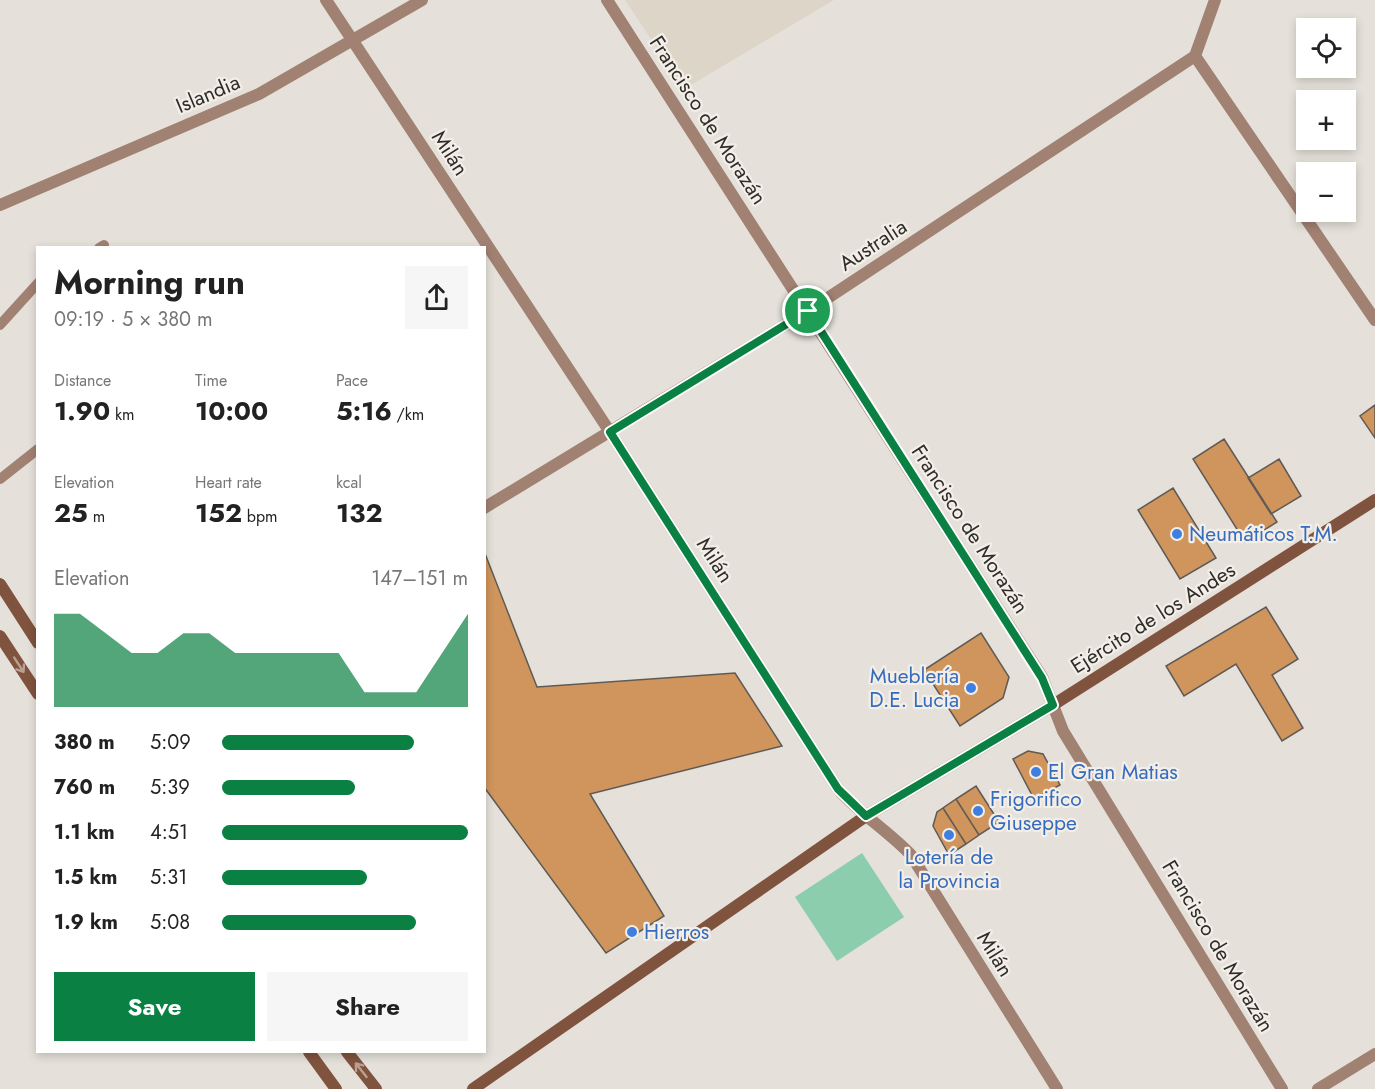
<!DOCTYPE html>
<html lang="en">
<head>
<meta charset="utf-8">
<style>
	:root { --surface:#fff; --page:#f6f6f6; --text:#222; --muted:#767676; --accent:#0b8043 }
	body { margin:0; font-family:Jost,sans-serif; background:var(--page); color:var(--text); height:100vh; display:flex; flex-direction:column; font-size:22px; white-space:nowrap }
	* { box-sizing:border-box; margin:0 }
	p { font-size:20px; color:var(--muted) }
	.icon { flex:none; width:33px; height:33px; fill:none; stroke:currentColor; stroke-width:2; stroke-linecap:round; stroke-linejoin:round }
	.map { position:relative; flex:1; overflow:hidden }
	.panel { position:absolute; left:36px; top:246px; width:450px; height:807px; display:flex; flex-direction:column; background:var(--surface); border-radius:0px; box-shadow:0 3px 9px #0003 }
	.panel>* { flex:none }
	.tools { position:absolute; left:1296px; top:18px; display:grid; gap:12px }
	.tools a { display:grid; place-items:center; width:60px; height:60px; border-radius:0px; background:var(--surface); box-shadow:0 3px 9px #0003; font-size:30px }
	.pin { position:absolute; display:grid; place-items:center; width:51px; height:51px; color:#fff; margin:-26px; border:3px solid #fff; border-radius:50%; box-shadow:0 2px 6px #0007 }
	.round { display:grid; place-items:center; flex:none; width:63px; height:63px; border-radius:0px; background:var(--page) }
	.head { display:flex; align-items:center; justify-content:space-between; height:102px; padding:0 18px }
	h1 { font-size:33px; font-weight:700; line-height:45px }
	.figures { display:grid; grid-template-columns:repeat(3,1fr); gap:9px; height:102px; padding:6px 18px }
	.figures div { display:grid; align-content:center }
	.figures b { font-size:26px; font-weight:700 }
	.figures small { font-size:16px; font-weight:400 }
	.figures p { font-size:16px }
	.chart { height:168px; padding:12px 18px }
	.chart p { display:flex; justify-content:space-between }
	.chart svg { width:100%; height:108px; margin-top:6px; fill:var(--accent); opacity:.7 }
	.button { display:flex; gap:12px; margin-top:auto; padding:12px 18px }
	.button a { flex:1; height:69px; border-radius:0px; background:var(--accent); color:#fff; font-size:24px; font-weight:700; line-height:69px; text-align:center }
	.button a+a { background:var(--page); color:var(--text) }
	ul { padding:0 18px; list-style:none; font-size:20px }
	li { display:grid; grid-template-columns:96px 72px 1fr; align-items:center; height:45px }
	li i { height:15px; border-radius:8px; background:var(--accent) }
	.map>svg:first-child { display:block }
</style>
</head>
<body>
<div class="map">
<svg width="1375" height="1089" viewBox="0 0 1375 1089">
	<rect width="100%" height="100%" fill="#e5e1da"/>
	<path fill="#ddd5c8" d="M625,0H834L684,89Z"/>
	<path fill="#8bcdad" d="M862,853L904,917L837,961L795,897Z"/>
	<path fill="#cf955c" stroke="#5f5a55" stroke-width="1.5" d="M1375,405V438L1360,416Z
		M1224,439L1277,522L1245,542L1193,459Z
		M1279,459L1301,496L1271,514L1248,478Z
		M1173,488L1216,558L1180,579L1138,510Z
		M484,551L537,687L735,673L782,746L590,794L664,916L606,953L484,787Z
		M1266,607L1298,659L1272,675L1303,728L1282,741L1236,664L1184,696L1166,666Z
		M981,633L1009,677L1003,698L960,726L924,670Z
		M1028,751L1043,754L1060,785L1034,799L1013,759Z
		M976,786L999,822L979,835L956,799Z
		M956,799L979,835L966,844L943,808Z
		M943,808L966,844L949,855L933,826L937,812Z"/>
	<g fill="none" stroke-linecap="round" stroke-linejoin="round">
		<path stroke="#a18172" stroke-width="10" d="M99,248L104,245
			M0,325L38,283
			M0,479L38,449"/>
		<path stroke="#a18172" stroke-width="12" d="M326,0L610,432L838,789C860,814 888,831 911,855L1057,1089
			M607,0L1042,677L1063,731L1282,1089
			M1195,56L1375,320
			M0,205L259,94L422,0
			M484,508L808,311L1195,56L1215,0
			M1318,1089L1375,1054"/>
		<path stroke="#80533e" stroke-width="12" d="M0,584L38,643
			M0,636L38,694
			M309,1052L336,1089
			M347,1052L376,1089
			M473,1089L866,816L1053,705L1375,500"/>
	</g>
	<defs><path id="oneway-shaft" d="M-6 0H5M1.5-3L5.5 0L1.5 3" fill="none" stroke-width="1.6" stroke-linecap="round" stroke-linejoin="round" transform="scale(1.5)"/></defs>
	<g stroke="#baa092">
		<use href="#oneway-shaft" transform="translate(19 665) rotate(57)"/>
		<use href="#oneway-shaft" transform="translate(361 1070) rotate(-128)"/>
	</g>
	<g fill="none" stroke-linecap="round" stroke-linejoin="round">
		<g stroke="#fff" stroke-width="12">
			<path id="route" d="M808,311L1042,678L1053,705L866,816L838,789L610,432Z"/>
		</g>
		<use href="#route" stroke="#0b8043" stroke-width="8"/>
	</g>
	<g fill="#3f7fe0" stroke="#f3eee7" stroke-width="2">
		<circle cx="1177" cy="534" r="6"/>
		<circle cx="971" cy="688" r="6"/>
		<circle cx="1036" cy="772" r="6"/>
		<circle cx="978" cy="811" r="6"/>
		<circle cx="949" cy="835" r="6"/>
		<circle cx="632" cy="932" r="6"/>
	</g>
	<g text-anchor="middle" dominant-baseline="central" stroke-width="4.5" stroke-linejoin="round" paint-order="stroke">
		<g font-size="21" fill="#2f2d2a" stroke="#f3eee7">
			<text transform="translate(208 94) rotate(-23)">Islandia</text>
			<text transform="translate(708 120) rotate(57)">Francisco de Morazán</text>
			<text transform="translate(450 153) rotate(57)">Milán</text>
			<text transform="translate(873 245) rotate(-33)">Australia</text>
			<text transform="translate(970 529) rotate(57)">Francisco de Morazán</text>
			<text transform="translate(715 560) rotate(57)">Milán</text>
			<text transform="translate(1153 618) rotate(-32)">Ejército de los Andes</text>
			<text transform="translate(1218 946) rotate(59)">Francisco de Morazán</text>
			<text transform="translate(995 954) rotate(58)">Milán</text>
		</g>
		<g font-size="21" fill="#366cbe" stroke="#f3eee7" text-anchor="start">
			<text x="1189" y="534">Neumáticos T.M.</text>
			<text x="959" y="676" text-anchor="end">Mueblería<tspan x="959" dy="24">D.E. Lucia</tspan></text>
			<text x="1048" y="772">El Gran Matias</text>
			<text x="990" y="799">Frigorifico<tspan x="990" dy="24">Giuseppe</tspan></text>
			<text x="949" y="857" text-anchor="middle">Lotería de<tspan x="949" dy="24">la Provincia</tspan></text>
			<text x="644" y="932">Hierros</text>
		</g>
	</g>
</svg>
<div class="tools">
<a><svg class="icon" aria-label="locate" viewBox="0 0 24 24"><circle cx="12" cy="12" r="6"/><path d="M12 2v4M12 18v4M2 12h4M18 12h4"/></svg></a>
<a>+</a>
<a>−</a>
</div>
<div class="pin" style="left:808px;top:311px;background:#1e9e55"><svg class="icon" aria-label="arrive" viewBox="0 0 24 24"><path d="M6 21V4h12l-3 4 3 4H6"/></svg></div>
<section class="panel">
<div class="head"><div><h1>Morning run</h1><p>09:19 · 5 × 380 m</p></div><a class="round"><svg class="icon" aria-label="share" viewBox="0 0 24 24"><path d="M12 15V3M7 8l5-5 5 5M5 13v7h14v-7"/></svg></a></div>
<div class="figures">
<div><p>Distance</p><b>1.90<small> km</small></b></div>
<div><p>Time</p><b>10:00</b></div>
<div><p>Pace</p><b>5:16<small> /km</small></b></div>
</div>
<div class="figures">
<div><p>Elevation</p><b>25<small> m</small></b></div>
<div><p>Heart rate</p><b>152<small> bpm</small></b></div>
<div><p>kcal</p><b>132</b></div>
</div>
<div class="chart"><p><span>Elevation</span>147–151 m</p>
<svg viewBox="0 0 160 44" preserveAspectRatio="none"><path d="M0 44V6L10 6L20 14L30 22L40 22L50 14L60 14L70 22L80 22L90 22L100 22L110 22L120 38L130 38L140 38L150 22L160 6V44z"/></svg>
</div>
<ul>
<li><b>380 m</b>5:09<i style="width:78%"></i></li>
<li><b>760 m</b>5:39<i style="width:54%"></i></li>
<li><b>1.1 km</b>4:51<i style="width:100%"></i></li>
<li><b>1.5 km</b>5:31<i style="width:59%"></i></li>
<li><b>1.9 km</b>5:08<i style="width:79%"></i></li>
</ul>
<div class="button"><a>Save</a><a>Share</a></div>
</section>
</div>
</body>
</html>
